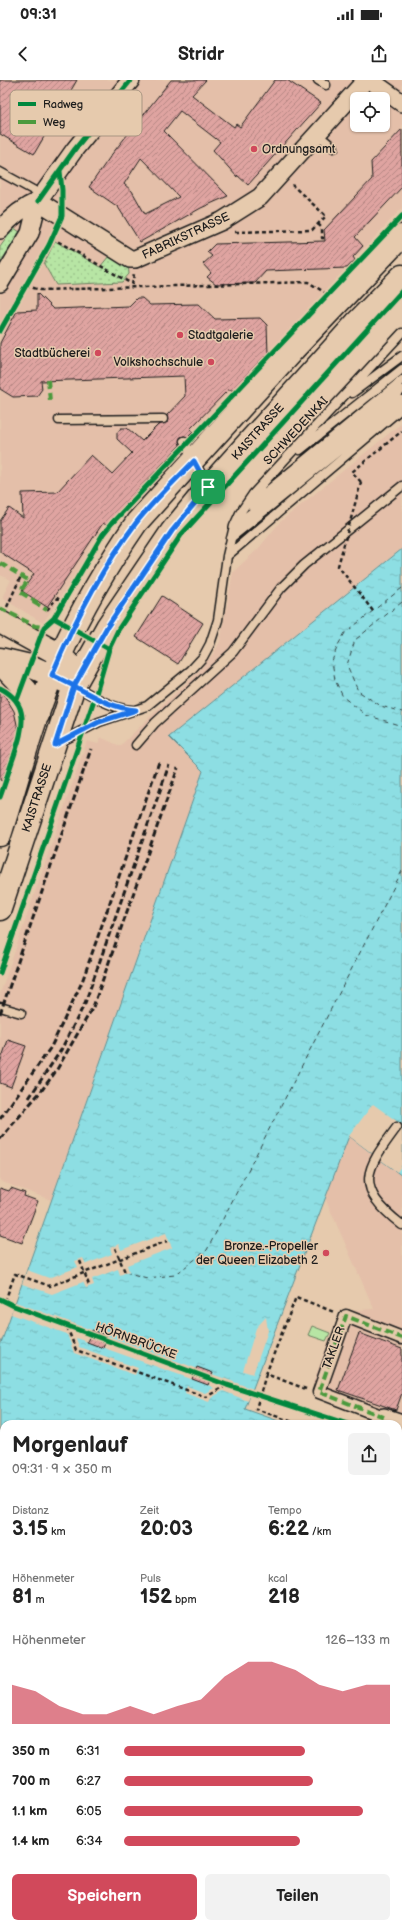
<!DOCTYPE html>
<html lang="de">
<head>
<meta charset="utf-8">
<style>
	:root { --surface:#fff; --page:#f2f2f2; --text:#222; --muted:#767676; --accent:#d1495b }
	body { margin:0; font-family:"Balsamiq Sans",sans-serif; background:var(--page); color:var(--text); height:100vh; display:flex; flex-direction:column; font-size:15px; white-space:nowrap }
	* { box-sizing:border-box; margin:0 }
	p { font-size:13px; color:var(--muted) }
	.icon { flex:none; width:22px; height:22px; fill:none; stroke:currentColor; stroke-width:2; stroke-linecap:round; stroke-linejoin:round }
	.map { position:relative; flex:1; overflow:hidden }
	.details { position:absolute; left:0px; top:1340px; width:402px; height:508px; display:flex; flex-direction:column; background:var(--surface); border-radius:12px 12px 0 0; box-shadow:0 1px 3px #0004 }
	.details>* { flex:none }
	.fabs { position:absolute; left:350px; top:12px; display:grid; gap:8px }
	.fabs a { display:grid; place-items:center; width:40px; height:40px; border-radius:6px; background:var(--surface); box-shadow:0 1px 3px #0004; font-size:20px }
	.pin { position:absolute; display:grid; place-items:center; width:34px; height:34px; color:#fff; margin:-17px; border-radius:8px; box-shadow:0 2px 6px #0006 }
	.round { display:grid; place-items:center; flex:none; width:42px; height:42px; border-radius:6px; background:var(--page) }
	.summary { display:flex; align-items:center; justify-content:space-between; height:68px; padding:0 12px }
	h1 { font-size:22px; font-weight:700; line-height:30px }
	.metrics { display:grid; grid-template-columns:repeat(3,1fr); gap:6px; height:68px; padding:4px 12px }
	.metrics div { display:grid; align-content:center }
	.metrics b { font-size:20px; font-weight:700 }
	.metrics small { font-size:11px; font-weight:400 }
	.metrics p { font-size:11px }
	.chart { height:112px; padding:8px 12px }
	.chart p { display:flex; justify-content:space-between }
	.chart svg { width:100%; height:72px; margin-top:4px; fill:var(--accent); opacity:.7 }
	.cta { display:flex; gap:8px; margin-top:auto; padding:8px 12px }
	.cta a { flex:1; height:46px; border-radius:6px; background:var(--accent); color:#fff; font-size:16px; font-weight:700; line-height:46px; text-align:center }
	.cta a+a { background:var(--page); color:var(--text) }
	ul { padding:0 12px; list-style:none; font-size:13px }
	li { display:grid; grid-template-columns:64px 48px 1fr; align-items:center; height:30px }
	li i { height:10px; border-radius:5px; background:var(--accent) }
	.status { display:flex; justify-content:space-between; align-items:center; height:28px; padding:0 20px; background:var(--surface); direction:ltr }
	.status svg { height:11px; fill:currentColor }
	header { display:flex; justify-content:space-between; align-items:center; height:52px; padding:0 12px; background:var(--surface); font-size:18px; font-weight:700 }
	.map>svg:first-child { display:block }
</style>
</head>
<body>
<div class="status"><b>09:31</b><svg viewBox="0 0 49 12"><path d="M0 12V9h3v3zM5 12V6h3v6zM10 12V3h3v9zM15 12V0h3v12zM26 1h20v11H26zM47 4h2v5h-2z"/></svg></div>
<header><svg class="icon" aria-label="back" viewBox="0 0 24 24"><path d="M15 5l-7 7 7 7"/></svg>Stridr<svg class="icon" aria-label="share" viewBox="0 0 24 24"><path d="M12 15V3M7 8l5-5 5 5M5 13v7h14v-7"/></svg></header>
<div class="map">
<svg width="402" height="1848" viewBox="0 0 402 1848">
	<defs>
		<pattern id="grass-dots" width="8" height="8" patternUnits="userSpaceOnUse"><rect width="8" height="8" fill="#b7e5a4"/><path d="M2 2h.1M6 6h.1" fill="none" stroke="#9dc48d" stroke-width="1.8" stroke-linecap="round"/></pattern>
		<pattern id="water-ripples" width="26" height="14" patternUnits="userSpaceOnUse"><rect width="26" height="14" fill="#8ddee3"/><path d="M2 4q2-2 4 0t4 0M15 11q2-2 4 0t4 0" fill="none" stroke="#79bec2"/></pattern>
		<pattern id="building-hatch" width="6" height="6" patternUnits="userSpaceOnUse"><rect width="6" height="6" fill="#dfa4a1"/><path d="M-1 1l2-2M0 6l6-6M5 7l2-2" fill="none" stroke="#b48582"/></pattern>
	</defs>
	<rect width="100%" height="100%" fill="#e6caad"/>
	<filter id="ink" filterUnits="userSpaceOnUse"><feTurbulence type="fractalNoise" baseFrequency=".025" numOctaves="2"/><feDisplacementMap in="SourceGraphic" scale="8" xChannelSelector="R" yChannelSelector="G"/><feConvolveMatrix kernelMatrix="1 2 1 2 8 2 1 2 1" color-interpolation-filters="sRGB"/></filter>
	<g filter="url(#ink)">
		<path fill="#e4bfa9" fill-rule="evenodd" d="M0,0H402V128L113,439L43,543L2,518L11,500L0,495ZM357,19H383V45H357Z
			M402,343V469L170,657L203,691L51,1120L0,1101V914L87,661L98,664L100,657L120,666L164,623L195,595L213,574L220,562L233,492L258,469L280,442Z
			M349,1056L402,1096V1335L313,1303L340,1231L374,1229L325,1118Z
			M402,1664V1764L398,1763V1669Z
			M398,1781L402,1782V1848H268L271,1844H398Z
			M121,1844H218L229,1848H120Z"/>
		<path fill="url(#grass-dots)" stroke="#6a8060" d="M14,148L20,152L0,183V167Z
			M55,161L100,187L109,176L122,183L128,184L129,194L122,202L56,205L44,184Z"/>
		<path fill="#b7e5a4" stroke="#6a8060" d="M312,1246L330,1253L326,1261L308,1255Z"/>
		<path fill="url(#water-ripples)" stroke="#609093" d="M402,469V1096L349,1056L245,1329L287,1344H4V1844H72L71,1848H0V1266L203,691L169,657Z
			M398,1383L402,1385V1449L398,1447Z"/>
		<path fill="#e6caad" d="M373,1024L402,1045V1085L397,1092L349,1056Z
			M166,1153L172,1168L127,1185L129,1191L120,1195L118,1189L92,1199L94,1205L86,1208L83,1202L52,1214L22,1204L27,1190L49,1198L78,1187L75,1181L83,1178L86,1184L112,1174L110,1168L119,1164L121,1170Z
			M15,1222L253,1309L248,1321L223,1311L211,1318L209,1322L185,1313L187,1306L205,1313L214,1308L208,1305L76,1258L79,1267L138,1288L135,1295L74,1273L67,1254L11,1234Z
			M266,1237L268,1251L253,1294L243,1291L256,1248Z"/>
		<g fill="none" stroke-linecap="round" stroke-linejoin="round">
			<path stroke="#334344" stroke-width="1" stroke-dasharray="5 4" stroke-linecap="butt" d="M402,508L345,553L338,565L332,581L335,600L343,617L366,635L402,646
				M402,522L355,560L347,585L358,611L381,626L402,632
				M125,1192L147,1198L175,1195L207,1170L402,791"/>
		</g>
		<path fill="url(#building-hatch)" stroke="#1c1c1c" fill-rule="evenodd" d="M0,0H77L34,74L0,54Z
			M171,0H206L192,15L234,47L236,44L240,47L275,0H287L321,23L248,105L237,95V97L213,70L220,62L180,31L164,51L228,116L201,128L140,162L118,127L89,107L112,74ZM141,78L179,117L145,134L132,111L124,104Z
			M402,49V107L355,157L363,166L353,177L355,180L347,188L266,191L255,203L216,204L207,197L211,193L203,184L212,176L207,172L215,164L325,161L324,150L372,99L371,82Z
			M37,213L53,229L129,226L137,218H142L150,225L199,224L215,239L260,238L267,245L268,274L234,310H228L190,349L193,351L187,357L184,356L180,358V365L106,445L103,443L47,527L22,511L34,494L0,472V441L9,428L23,438L22,413L57,412L91,375L112,394L132,373L117,359V353L121,348H127L142,361L158,345L168,342L167,335L185,316L184,296L41,301L42,309L37,316L13,317L0,309V263L17,231L37,230Z
			M162,516L203,543L178,584L136,557Z
			M0,608L14,631L18,649L17,657L2,701L0,700Z
			M8,960L26,966L11,1007L0,1003V983Z
			M0,1108L9,1111L11,1108L25,1113L24,1116L38,1121L22,1163L0,1155Z
			M92,1250L107,1255L103,1268L87,1262Z
			M359,1253L402,1269V1313L396,1330L338,1310Z
			M197,1287L213,1293L208,1305L192,1299Z"/>
		<g fill="none" stroke-linecap="round" stroke-linejoin="round">
			<g stroke="#1c1c1c" stroke-width="11">
				<path id="service" d="M318,0L326,5
					M317,54L334,68
					M0,92L42,115
					M352,313L402,276
					M59,340L163,339
					M184,361L208,407
					M300,370L402,289
					M250,425L402,300
					M235,446L402,310
					M231,458L402,320
					M227,476L402,328
					M75,606C92,615 112,629 132,630
					M60,662L99,642L147,626L191,590L203,577L210,564L218,540L227,476L234,446L240,433L253,414L402,253
					M136,665L155,643L233,572L281,508L304,485L402,406
					M0,927L21,933
					M397,1047C365,1090 353,1107 402,1145
					M398,1491L402,1493
					M127,1848L129,1844"/>
			</g>
			<g stroke="#1c1c1c" stroke-width="15">
				<path id="pedestrian" d="M384,1337L319,1312L346,1236L402,1258"/>
			</g>
			<g stroke="#1c1c1c" stroke-width="20">
				<path id="minor" d="M370,0L402,23
					M38,121L130,179H135L222,141L260,117L366,0
					M0,150C11,137 22,128 38,121
					M0,203L30,153L38,121L75,69L131,0
					M375,1344L384,1337L402,1343
					M398,1628L402,1629
					M398,1649L402,1644
					M398,1772L402,1774
					M197,1844L209,1848
					M253,1848L256,1844"/>
			</g>
			<g stroke="#1c1c1c" stroke-width="25">
				<path id="secondary" d="M0,542L60,575L70,585
					M0,579L30,586L66,602
					M0,583L26,610L38,635
					M0,755C19,695 35,632 61,574C82,528 108,484 137,442L294,269L402,156
					M0,829L74,606L107,547L172,451L208,407L356,243L402,196"/>
			</g>
			<path stroke="#1c1c1c" stroke-width="2.5" stroke-dasharray="4 3" stroke-linecap="butt" d="M318,144L322,148V158H324
				M235,152L312,150L326,136L292,105
				M52,158L132,204
				M132,205L134,194
				M26,206L41,210L308,202L324,212
				M361,402L352,392L402,351
				M7,527L21,496
				M47,530L57,518L63,522
				M115,1168L125,1192
				M80,1181L89,1205
				M5,1221L15,1194L50,1206L167,1161
				M14,1226L227,1305L347,1344
				M67,1247L76,1270L206,1317L227,1305
				M266,1294L256,1329L298,1344
				M306,1309L266,1294L296,1217L334,1232
				M398,1361L402,1362
				M398,1380L402,1381
				M398,1451L402,1453
				M398,1473L402,1475
				M73,1848L74,1844
				M83,1848L84,1844
				M109,1848L110,1844"/>
			<use href="#service" stroke="#e6caad" stroke-width="8"/>
			<use href="#pedestrian" stroke="#e6caad" stroke-width="12"/>
			<use href="#minor" stroke="#e6caad" stroke-width="17"/>
			<use href="#secondary" stroke="#e6caad" stroke-width="22"/>
			<path stroke="#1c1c1c" stroke-width="3" stroke-dasharray="6 3" stroke-linecap="butt" d="M0,934L91,669
				M29,1018L61,970L85,923L169,685
				M0,1039L51,967L82,902L159,682
				M0,1059L42,1010L56,991L93,927L178,688"/>
			<path stroke="#1c1c1c" stroke-width="2.5" stroke-dasharray="4 3" stroke-linecap="butt" d="M361,402L338,486L373,531"/>
			<path stroke="#4c9a3e" stroke-width="4" stroke-dasharray="8 4" stroke-linecap="butt" d="M48,300L50,321
				M0,483L28,500L20,512L38,523
				M33,522L47,530
				M0,528L35,546L44,547
				M384,1337L319,1312L346,1236L402,1258"/>
			<g stroke="#e6caad" stroke-width="8">
				<path id="cycleway" d="M38,121L75,69L131,0
					M0,251L49,165L62,136V110L60,91
					M54,538L109,569
					M0,608C31,624 23,648 14,676C9,690 5,704 0,717
					M17,620L44,547L54,538L103,454L112,443L402,136
					M0,893L95,617L109,569L118,550L181,455L402,211
					M0,1219L14,1226L227,1305L347,1344"/>
			</g>
			<use href="#cycleway" stroke="#00873e" stroke-width="5"/>
		</g>
	</g>
	<g fill="none" stroke-linecap="round" stroke-linejoin="round" filter="url(#ink)">
		<g stroke="#fff" stroke-width="8">
			<path id="route" d="M208,407L172,451L107,547L74,606C93,616 114,629 136,630L99,642L55,665L74,606L52,595C74,542 101,489 136,443C153,421 175,401 194,381L208,407"/>
		</g>
		<use href="#route" stroke="#1a73e8" stroke-width="5"/>
	</g>
	<g fill="#d1495b" stroke="#e6caad" stroke-width="1.5">
		<circle cx="254" cy="69" r="4"/>
		<circle cx="180" cy="255" r="4"/>
		<circle cx="98" cy="273" r="4"/>
		<circle cx="211" cy="282" r="4"/>
		<circle cx="326" cy="1173" r="4"/>
	</g>
	<g text-anchor="middle" dominant-baseline="central" stroke-width="3" stroke-linejoin="round" paint-order="stroke">
		<g font-size="12" fill="#1c1c1c" stroke="#e6caad" text-anchor="end">
			<text x="262" y="69" text-anchor="start">Ordnungsamt</text>
			<text x="188" y="255" text-anchor="start">Stadtgalerie</text>
			<text x="90" y="273">Stadtbücherei</text>
			<text x="203" y="282">Volkshochschule</text>
			<text x="318" y="1166">Bronze.-Propeller<tspan x="318" dy="14">der Queen Elizabeth 2</tspan></text>
		</g>
		<g font-size="12" fill="#1c1c1c" stroke="#e6caad">
			<text transform="translate(186 156) rotate(-25)">FABRIKSTRASSE</text>
			<text transform="translate(296 351) rotate(-47)">SCHWEDENKAI</text>
			<text transform="translate(258 352) rotate(-48)">KAISTRASSE</text>
			<text transform="translate(37 718) rotate(-72)">KAISTRASSE</text>
			<text transform="translate(136 1261) rotate(20)">HÖRNBRÜCKE</text>
			<text transform="translate(334 1268) rotate(-70)">TAKLER</text>
		</g>
	</g>
	<rect x="10" y="10" width="132" height="46" rx="6" fill="#e6caad" stroke="#a99682" stroke-width="1"/>
	<rect x="18" y="22" width="18" height="4" fill="#00873e"/>
	<rect x="18" y="40" width="18" height="4" fill="#4c9a3e"/>
	<g font-size="11" fill="#1c1c1c">
		<text x="43" y="28">Radweg</text>
		<text x="43" y="46">Weg</text>
	</g>
</svg>
<div class="fabs">
<a><svg class="icon" aria-label="locate" viewBox="0 0 24 24"><circle cx="12" cy="12" r="6"/><path d="M12 2v4M12 18v4M2 12h4M18 12h4"/></svg></a>
</div>
<div class="pin" style="left:208px;top:407px;background:#1e9e55"><svg class="icon" aria-label="arrive" viewBox="0 0 24 24"><path d="M6 21V4h12l-3 4 3 4H6"/></svg></div>
<section class="details">
<div class="summary"><div><h1>Morgenlauf</h1><p>09:31 · 9 × 350 m</p></div><a class="round"><svg class="icon" aria-label="share" viewBox="0 0 24 24"><path d="M12 15V3M7 8l5-5 5 5M5 13v7h14v-7"/></svg></a></div>
<div class="metrics">
<div><p>Distanz</p><b>3.15<small> km</small></b></div>
<div><p>Zeit</p><b>20:03</b></div>
<div><p>Tempo</p><b>6:22<small> /km</small></b></div>
</div>
<div class="metrics">
<div><p>Höhenmeter</p><b>81<small> m</small></b></div>
<div><p>Puls</p><b>152<small> bpm</small></b></div>
<div><p>kcal</p><b>218</b></div>
</div>
<div class="chart"><p><span>Höhenmeter</span>126–133 m</p>
<svg viewBox="0 0 160 44" preserveAspectRatio="none"><path d="M0 44V20L10 24L20 33L30 38L40 38L50 33L60 38L70 33L80 29L90 15L100 6L110 6L120 11L130 20L140 24L150 20L160 20V44z"/></svg>
</div>
<ul>
<li><b>350 m</b>6:31<i style="width:68%"></i></li>
<li><b>700 m</b>6:27<i style="width:71%"></i></li>
<li><b>1.1 km</b>6:05<i style="width:90%"></i></li>
<li><b>1.4 km</b>6:34<i style="width:66%"></i></li>
</ul>
<div class="cta"><a>Speichern</a><a>Teilen</a></div>
</section>
</div>
</body>
</html>
